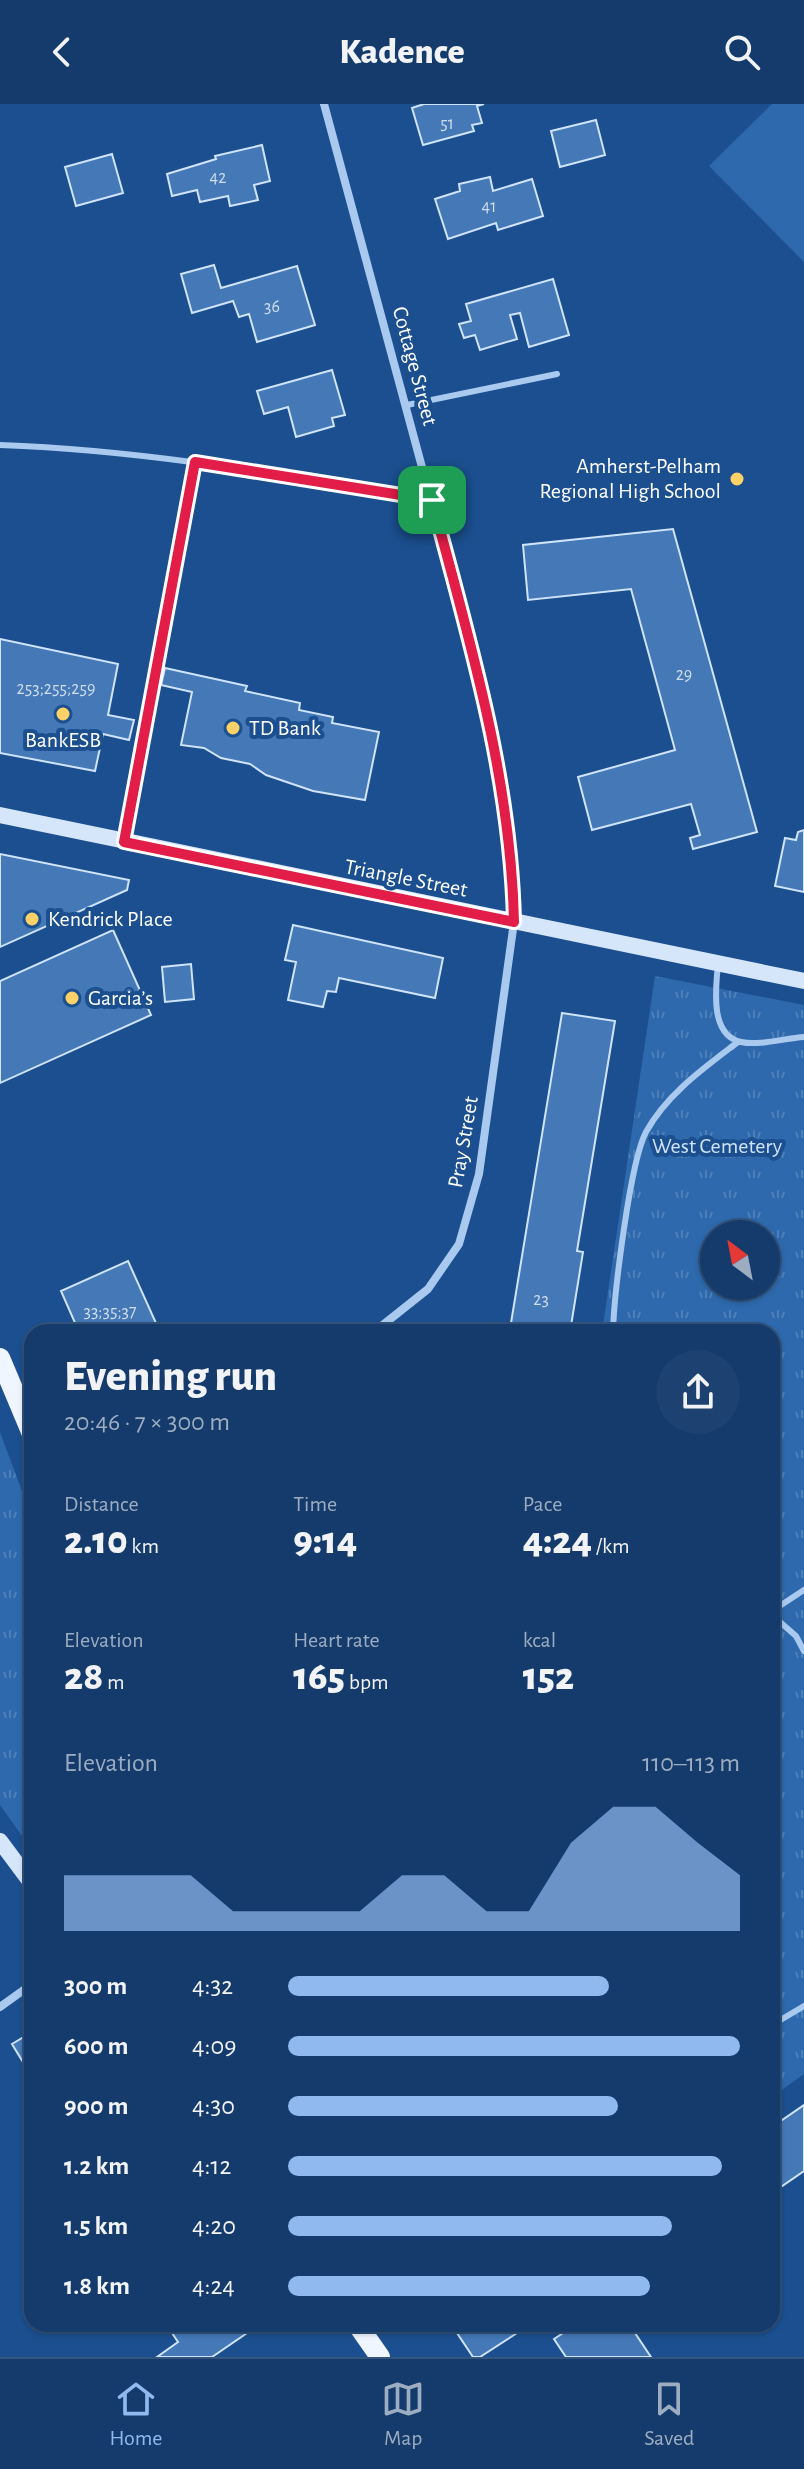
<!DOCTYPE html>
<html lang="en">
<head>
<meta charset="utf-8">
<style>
	:root { --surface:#143b6b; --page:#1d4271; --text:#f1f3f6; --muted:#9dadc1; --line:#33557e; --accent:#90b9f0 }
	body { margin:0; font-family:"Alegreya Sans",sans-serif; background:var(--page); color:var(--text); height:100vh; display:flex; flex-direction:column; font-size:30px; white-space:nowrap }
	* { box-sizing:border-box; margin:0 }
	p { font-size:26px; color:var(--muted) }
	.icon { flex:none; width:44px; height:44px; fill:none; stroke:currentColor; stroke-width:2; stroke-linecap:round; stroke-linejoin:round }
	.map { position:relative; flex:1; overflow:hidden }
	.panel { position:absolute; left:24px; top:1220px; width:756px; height:1008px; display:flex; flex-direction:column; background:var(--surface); border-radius:24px; box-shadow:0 2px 6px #0004,0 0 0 2px var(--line) }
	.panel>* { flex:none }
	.needle { width:52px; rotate:328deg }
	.buttons { position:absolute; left:700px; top:1116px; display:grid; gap:16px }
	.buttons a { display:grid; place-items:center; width:80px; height:80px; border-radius:50%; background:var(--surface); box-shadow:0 2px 6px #0004,0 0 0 2px var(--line); font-size:40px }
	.pin { position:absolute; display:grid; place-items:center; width:68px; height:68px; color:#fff; margin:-34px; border-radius:16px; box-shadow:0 4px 12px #0006 }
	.round { display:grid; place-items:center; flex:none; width:84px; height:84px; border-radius:42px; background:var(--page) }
	.summary { display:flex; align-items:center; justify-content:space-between; height:136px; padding:0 40px }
	h1 { font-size:44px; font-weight:800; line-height:60px }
	.figures { display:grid; grid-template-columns:repeat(3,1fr); gap:12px; height:136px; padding:8px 40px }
	.figures div { display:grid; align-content:center }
	.figures b { font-size:40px; font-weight:800 }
	.figures small { font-size:22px; font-weight:400 }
	.figures p { font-size:22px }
	.chart { height:224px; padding:16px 40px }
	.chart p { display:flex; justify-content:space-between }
	.chart svg { width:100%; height:144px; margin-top:8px; fill:var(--accent); opacity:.7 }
	ul { padding:0 40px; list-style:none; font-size:26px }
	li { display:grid; grid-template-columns:128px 96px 1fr; align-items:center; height:60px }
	li i { height:20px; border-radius:10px; background:var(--accent) }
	header { display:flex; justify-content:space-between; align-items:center; height:104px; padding:0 40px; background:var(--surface); font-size:36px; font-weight:800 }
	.tabs { display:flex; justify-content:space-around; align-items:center; height:112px; border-top:2px solid var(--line); background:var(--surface); font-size:22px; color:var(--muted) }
	.tabs a { display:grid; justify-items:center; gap:4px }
	.tabs .on { color:var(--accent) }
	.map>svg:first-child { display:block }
</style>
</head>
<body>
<header><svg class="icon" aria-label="back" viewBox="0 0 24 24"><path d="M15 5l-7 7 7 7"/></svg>Kadence<svg class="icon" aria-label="search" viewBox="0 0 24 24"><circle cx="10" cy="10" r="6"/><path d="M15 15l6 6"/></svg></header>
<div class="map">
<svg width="804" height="2253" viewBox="0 0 804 2253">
	<defs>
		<pattern id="park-tufts" width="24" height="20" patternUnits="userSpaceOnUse" patternTransform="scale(2)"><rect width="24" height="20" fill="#2e69ad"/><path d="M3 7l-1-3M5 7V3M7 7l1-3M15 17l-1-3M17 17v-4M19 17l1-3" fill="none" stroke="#4d80b9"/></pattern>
	</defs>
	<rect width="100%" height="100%" fill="#1b4f8f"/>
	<path fill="#2e69ad" d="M772,0H804V158L709,62Z"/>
	<path fill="url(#park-tufts)" fill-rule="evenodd" d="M655,872L804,901V1970L772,1993V1228H602ZM714,1130H766V1182H714Z
		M0,1328L32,1414V1746L0,1701Z"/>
	<path fill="#4478b7" stroke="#cfe3fa" stroke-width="2" d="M424,0H484L477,2L482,19L472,21L474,27L423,41L412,4Z
		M596,16L605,51L560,63L551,27Z
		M262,41L270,77L254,81L258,96L230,102L228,92L200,98L197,86L172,92L167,70L216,55L215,52Z
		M112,50L123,89L76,102L65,63Z
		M490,73L493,87L532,75L543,112L498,126L496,119L448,135L435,95L460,87L459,80Z
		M214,161L221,184L297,162L315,221L257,238L249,210L239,213L233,197L192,209L181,170Z
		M553,175L569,231L529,243L520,209L510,211L517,235L480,246L475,231L464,234L459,220L471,217L466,200Z
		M332,266L345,311L332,314L334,322L296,333L288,303L264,310L257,287Z
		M673,425L757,728L693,745L690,734L700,731L691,700L592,726L578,673L675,646L631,485L528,496L523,441Z
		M0,535L118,560L108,611L134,616L129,636L103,630L95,667L0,649Z
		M165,564L247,582L245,587L300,599L299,606L333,613L332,619L379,628L365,696L313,687L266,671L250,660L221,654L204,644L181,641L192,588L161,581Z
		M804,726V788L775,782L785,734L796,736L798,728Z
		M0,750L129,776L127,786L0,843Z
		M293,821L443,854L435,894L339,874L336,888L327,887L323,903L288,896L296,858L285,856Z
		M113,826L151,911L0,979V877Z
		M191,860L194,895L165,898L162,863Z
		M562,909L615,917L577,1147L583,1148L570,1228L511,1219Z
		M128,1157L160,1228H79L61,1187Z
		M32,1928V1973L12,1940Z
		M804,2001V2067L772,2089V2023Z
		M166,2220H245L250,2227L212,2253H157L178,2238Z
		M451,2220H531L480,2253H473Z
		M577,2220H629L651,2253H566L554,2235Z"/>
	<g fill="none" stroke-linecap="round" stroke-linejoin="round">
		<path stroke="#a9c9ee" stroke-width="6" d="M407,301L557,270
			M0,341C145,346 289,372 432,396
			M124,736L195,358
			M718,860C716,883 709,931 741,938C760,942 785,934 804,933
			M613,1228C614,1191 630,1058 646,1028C667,990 704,964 738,938
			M772,1507L804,1486
			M772,1511L796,1532L804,1547
			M772,1921L804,1902"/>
		<path stroke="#a9c9ee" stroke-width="8" d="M324,0L491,619L513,768L514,818L479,1070L459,1140L428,1185L374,1228
			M0,1903L32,1880"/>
		<path stroke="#d6e6fa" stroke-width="16" d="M0,711L804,877
			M0,1737L32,1780"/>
		<path stroke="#f0f6ff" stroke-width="20" d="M0,1254L32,1330
			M357,2220L380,2253"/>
	</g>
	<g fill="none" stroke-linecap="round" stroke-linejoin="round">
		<g stroke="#fff" stroke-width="16">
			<path id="route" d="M195,358L432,396C469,535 511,673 514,818L124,738Z"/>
		</g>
		<use href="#route" stroke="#e11d48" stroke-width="10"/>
	</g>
	<g fill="#ffd166" stroke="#1b4f8f" stroke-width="3">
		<circle cx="737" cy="375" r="8"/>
		<circle cx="63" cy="610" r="8"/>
		<circle cx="233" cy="624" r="8"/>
		<circle cx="32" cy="815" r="8"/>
		<circle cx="72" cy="894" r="8"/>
	</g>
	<g text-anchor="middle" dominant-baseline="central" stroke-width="8" stroke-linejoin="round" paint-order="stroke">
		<g font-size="18" fill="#d0dded">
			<text x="447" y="20">51</text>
			<text x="218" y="74">42</text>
			<text x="489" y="103">41</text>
			<text x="272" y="203">36</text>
			<text x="684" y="571">29</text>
			<text x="56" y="585">253;255;259</text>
			<text x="541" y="1196">23</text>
			<text x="110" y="1208">33;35;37</text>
		</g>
		<g font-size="22" fill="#fff" stroke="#1b4f8f">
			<text transform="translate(415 262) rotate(75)">Cottage Street</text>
			<text transform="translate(406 774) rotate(11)">Triangle Street</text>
			<text transform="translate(463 1038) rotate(-80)">Pray Street</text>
		</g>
		<g font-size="22" fill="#fff" stroke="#1b4f8f" text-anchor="start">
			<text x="721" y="362" text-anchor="end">Amherst-Pelham<tspan x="721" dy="25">Regional High School</tspan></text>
			<text x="249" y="624">TD Bank</text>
			<text x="63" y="636" text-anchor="middle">BankESB</text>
			<text x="48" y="815">Kendrick Place</text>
			<text x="88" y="894">Garcia’s</text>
		</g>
		<g font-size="22" fill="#cfe3fa" stroke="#1b4f8f">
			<text x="717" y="1042">West Cemetery</text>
		</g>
	</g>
</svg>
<div class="buttons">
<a><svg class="needle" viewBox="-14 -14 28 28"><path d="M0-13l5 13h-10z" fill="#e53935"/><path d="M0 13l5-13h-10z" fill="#9dadc1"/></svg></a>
</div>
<div class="pin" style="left:432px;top:396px;background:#1e9e55"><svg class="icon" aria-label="arrive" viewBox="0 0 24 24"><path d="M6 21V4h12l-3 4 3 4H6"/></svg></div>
<section class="panel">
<div class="summary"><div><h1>Evening run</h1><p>20:46 · 7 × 300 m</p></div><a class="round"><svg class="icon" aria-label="share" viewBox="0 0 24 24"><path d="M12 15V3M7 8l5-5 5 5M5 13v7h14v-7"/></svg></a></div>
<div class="figures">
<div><p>Distance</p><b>2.10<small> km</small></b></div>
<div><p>Time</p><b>9:14</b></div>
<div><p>Pace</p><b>4:24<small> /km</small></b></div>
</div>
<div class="figures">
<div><p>Elevation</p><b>28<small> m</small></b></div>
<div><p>Heart rate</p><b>165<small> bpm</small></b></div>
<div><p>kcal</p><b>152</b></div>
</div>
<div class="chart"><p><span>Elevation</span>110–113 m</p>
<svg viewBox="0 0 160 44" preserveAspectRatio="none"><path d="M0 44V27L10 27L20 27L30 27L40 38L50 38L60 38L70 38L80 27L90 27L100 38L110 38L120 17L130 6L140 6L150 17L160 27V44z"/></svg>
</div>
<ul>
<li><b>300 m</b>4:32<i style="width:71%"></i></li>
<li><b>600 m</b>4:09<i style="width:100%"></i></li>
<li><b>900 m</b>4:30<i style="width:73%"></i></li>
<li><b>1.2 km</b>4:12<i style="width:96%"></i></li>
<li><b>1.5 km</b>4:20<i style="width:85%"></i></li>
<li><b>1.8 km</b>4:24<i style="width:80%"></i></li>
</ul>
</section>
</div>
<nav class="tabs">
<a class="on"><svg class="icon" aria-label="home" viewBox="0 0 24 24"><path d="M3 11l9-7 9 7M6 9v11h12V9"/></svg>Home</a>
<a><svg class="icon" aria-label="map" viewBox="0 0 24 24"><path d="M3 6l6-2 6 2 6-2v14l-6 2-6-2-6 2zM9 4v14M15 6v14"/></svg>Map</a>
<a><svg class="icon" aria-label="saved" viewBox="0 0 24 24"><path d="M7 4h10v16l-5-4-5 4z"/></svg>Saved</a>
</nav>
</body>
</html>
